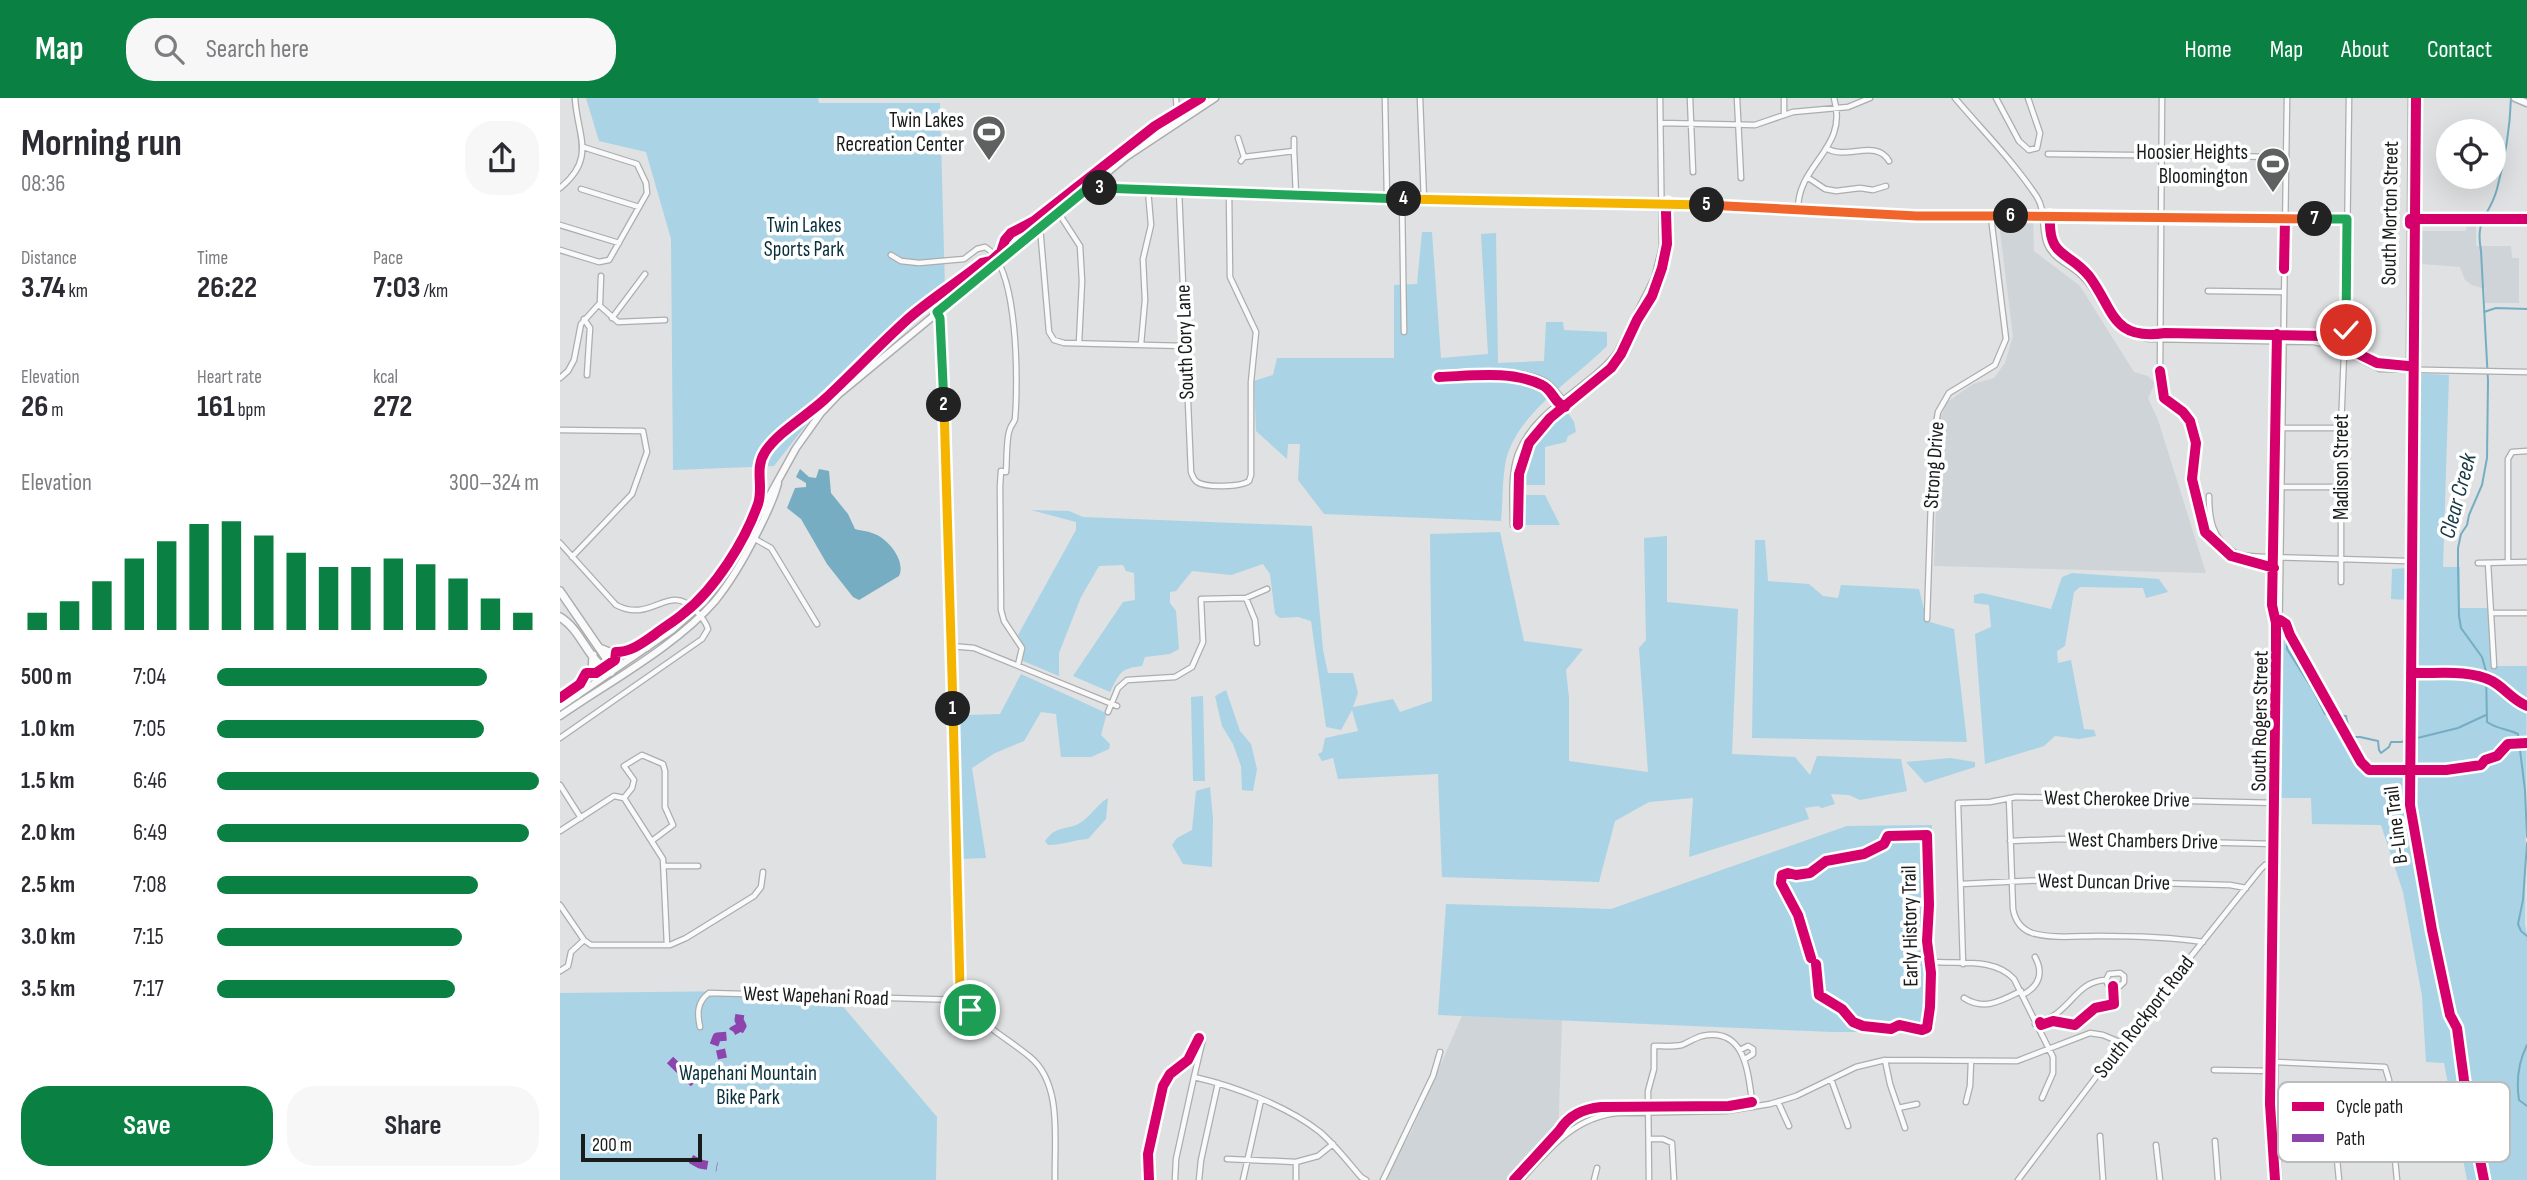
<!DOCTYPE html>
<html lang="en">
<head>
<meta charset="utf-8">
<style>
	:root { --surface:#fff; --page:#f7f7f7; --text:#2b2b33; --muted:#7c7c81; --accent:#0b8043 }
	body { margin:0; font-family:"Sofia Sans Condensed",sans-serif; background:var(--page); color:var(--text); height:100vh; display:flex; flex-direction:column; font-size:26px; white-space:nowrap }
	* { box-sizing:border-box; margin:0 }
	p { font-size:23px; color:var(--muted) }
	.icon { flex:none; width:38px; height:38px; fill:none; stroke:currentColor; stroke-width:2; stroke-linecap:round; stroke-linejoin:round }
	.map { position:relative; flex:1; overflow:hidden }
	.details { display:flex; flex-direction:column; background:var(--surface); width:560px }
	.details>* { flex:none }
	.buttons { position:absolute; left:1876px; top:21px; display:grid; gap:14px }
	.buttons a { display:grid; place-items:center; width:70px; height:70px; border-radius:50%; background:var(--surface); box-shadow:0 7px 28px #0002; font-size:35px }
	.scale { position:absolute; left:21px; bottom:18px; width:121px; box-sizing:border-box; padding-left:7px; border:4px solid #1a1c1c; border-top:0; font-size:19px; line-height:24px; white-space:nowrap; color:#1a1c1c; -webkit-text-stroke:5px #fff; paint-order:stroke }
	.pin { position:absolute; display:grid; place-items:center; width:60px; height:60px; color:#fff; margin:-30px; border:4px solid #fff; border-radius:50%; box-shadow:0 2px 7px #0007 }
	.km { position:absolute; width:35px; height:35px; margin:-18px; border-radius:50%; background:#222; color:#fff; font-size:19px; line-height:35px; text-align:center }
	.round { display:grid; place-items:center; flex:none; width:74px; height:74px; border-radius:28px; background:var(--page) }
	.overview { display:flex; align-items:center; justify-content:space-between; height:119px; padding:0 21px }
	h1 { font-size:38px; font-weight:700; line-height:52px }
	.stats { display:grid; grid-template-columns:repeat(3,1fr); gap:10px; height:119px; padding:7px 21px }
	.stats div { display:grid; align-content:center }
	.stats b { font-size:30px; font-weight:700 }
	.stats small { font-size:19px; font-weight:400 }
	.stats p { font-size:19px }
	.chart { height:196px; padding:14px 21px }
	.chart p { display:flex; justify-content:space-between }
	.chart svg { width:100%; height:126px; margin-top:7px; stroke:var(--accent); stroke-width:6 }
	.button { display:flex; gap:14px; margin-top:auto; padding:14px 21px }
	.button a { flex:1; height:80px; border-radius:28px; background:var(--accent); color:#fff; font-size:28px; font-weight:700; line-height:80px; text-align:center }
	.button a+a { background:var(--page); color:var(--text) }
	ul { padding:0 21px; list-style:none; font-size:23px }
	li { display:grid; grid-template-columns:112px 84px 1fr; align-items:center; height:52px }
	li i { height:18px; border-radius:9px; background:var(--accent) }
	header { display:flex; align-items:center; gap:42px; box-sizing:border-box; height:98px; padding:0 35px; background:var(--accent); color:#fff }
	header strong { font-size:33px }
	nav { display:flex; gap:38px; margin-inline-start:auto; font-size:24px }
	.search { width:490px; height:63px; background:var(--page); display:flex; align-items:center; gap:18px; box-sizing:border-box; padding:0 24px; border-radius:28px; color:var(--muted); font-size:26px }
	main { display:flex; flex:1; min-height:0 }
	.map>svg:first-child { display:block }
</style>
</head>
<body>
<header>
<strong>Map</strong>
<div class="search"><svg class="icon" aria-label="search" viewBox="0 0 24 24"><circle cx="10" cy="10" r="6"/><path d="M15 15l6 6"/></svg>Search here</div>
<nav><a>Home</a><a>Map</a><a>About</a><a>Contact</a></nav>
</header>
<main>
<section class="details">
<div class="overview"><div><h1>Morning run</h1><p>08:36</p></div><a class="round"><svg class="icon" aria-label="share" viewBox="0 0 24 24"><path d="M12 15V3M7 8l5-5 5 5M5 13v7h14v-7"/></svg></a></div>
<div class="stats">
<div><p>Distance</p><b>3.74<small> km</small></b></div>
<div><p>Time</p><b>26:22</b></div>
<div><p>Pace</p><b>7:03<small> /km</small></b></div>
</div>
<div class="stats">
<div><p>Elevation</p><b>26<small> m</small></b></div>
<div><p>Heart rate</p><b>161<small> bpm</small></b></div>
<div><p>kcal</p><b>272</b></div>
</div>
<div class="chart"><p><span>Elevation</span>300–324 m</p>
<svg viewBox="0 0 160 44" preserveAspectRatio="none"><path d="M5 44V38M15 44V34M25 44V27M35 44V19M45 44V13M55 44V7M65 44V6M75 44V11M85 44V17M95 44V22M105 44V22M115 44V19M125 44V21M135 44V26M145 44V33M155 44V38"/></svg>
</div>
<ul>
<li><b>500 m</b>7:04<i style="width:84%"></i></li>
<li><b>1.0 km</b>7:05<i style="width:83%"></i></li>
<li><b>1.5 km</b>6:46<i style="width:100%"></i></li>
<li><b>2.0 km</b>6:49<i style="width:97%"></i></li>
<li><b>2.5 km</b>7:08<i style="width:81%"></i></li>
<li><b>3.0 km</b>7:15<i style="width:76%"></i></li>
<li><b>3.5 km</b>7:17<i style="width:74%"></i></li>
</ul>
<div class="button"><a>Save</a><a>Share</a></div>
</section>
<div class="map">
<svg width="1967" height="1082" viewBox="0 0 1967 1082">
	<rect width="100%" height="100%" fill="#dfe1e2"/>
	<path fill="#ced4d7" d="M1446,122L1473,123L1474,153L1520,188L1574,274L1588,278L1595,285L1588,300L1598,322L1646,475L1374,468L1379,324L1386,305L1413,286L1434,280L1445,265L1453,238L1439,125Z
		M1907,127H1916V148H1951L1952,160H1959V205H1925V191L1912,187L1905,182L1900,169L1862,166V133H1906Z
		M902,918L1002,922L998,1042L960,1082H822L851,1034Z"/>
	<path fill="#aad3e5" d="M26,0H258L259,5H380L385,192L263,305L214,368L113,372L111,141L86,54L39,43Z
		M862,134H872L881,260L928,256L921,136L936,135L938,265L984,263L986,224H1003L1004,232L1047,234V248C1014,281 957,315 946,362C942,381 943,403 941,423L764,416L738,382L740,346H728L727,361L696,333L694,283L713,277L717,260H834V187L857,186Z
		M1847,275L1889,277L1883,469H1900V510H1930L1935,568H1967L1965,826L1967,837V1082H1907L1884,965L1866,964L1862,898L1843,794L1821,727L1752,726L1751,700H1721L1723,518L1812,669H1845L1847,502L1831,501L1832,471L1847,470Z
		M1006,312L1014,324L1016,334L1008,338L1006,344L985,349V387H961C961,353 978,330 1006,312Z
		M961,397H985L1000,427H959Z
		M471,412L509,413L523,419L752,428L763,552L768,575H793L798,595L793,609L833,601L840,614L872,603L870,436L940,434L964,543L1023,551L1006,572L1009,600V663L1088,674L1079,550L1086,542L1084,440L1107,438V504L1178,511L1172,656L1235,659L1250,677L1257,658L1341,661L1347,693L1300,702L1289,697L1271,696L1275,706L1262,710L1258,708L1245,710L1249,721L1129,759L1133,700L1089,704L1055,723L1039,784L882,779L878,676L778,681L773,660L762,663L758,656L762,654L765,640L798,633L792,612L781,632L766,629L751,523L738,519L720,520L715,516L710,476L703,466L671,477L632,473L616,493L610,494V505L616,513L619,551L610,556L585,559L582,568C560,570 559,576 550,594L513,578L563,504L575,502L574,475L566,473L563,467L539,468L521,499L499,555V578L463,563L464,548L458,537L516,432V424Z
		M1195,442H1205L1208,483L1249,486L1263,498L1278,500L1281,487L1359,491L1367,523L1394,531L1407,644L1192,640Z
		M1512,475L1599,481L1608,494L1586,500L1583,490L1520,489L1514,494L1505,548L1497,553L1498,565L1511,562L1524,631L1534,632L1536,638L1519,641L1495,638L1484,648L1425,666L1415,536L1431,529L1429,507L1414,505V497L1422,495L1491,511L1502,479Z
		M461,576L544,614L546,618L541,637L550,646L549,651L531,659H501L496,616L481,614L464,643L435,655L412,670L426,760L400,761L396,606H402L408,617L440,616Z
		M666,592L680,633L691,646L697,671L693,693L682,692L681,668L673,646L662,628L655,598Z
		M643,598L645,683H633L631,599Z
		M1390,660L1415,664V669L1365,685L1346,664Z
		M650,689L653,720L652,769L623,766L612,747L617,740L632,732L636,693Z
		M548,700L546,721L528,741C514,742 502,747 488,747L485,743C497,727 503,733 518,726C530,720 537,706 548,700Z
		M1372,727V934H1273L878,917L886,806L1051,811L1287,728Z
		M269,892L377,1019L376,1082H0V895Z"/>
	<path fill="#76adc2" d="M240,371L249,379L256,380L259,371L269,373L271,395L288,416L295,431C302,433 309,433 317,437C329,443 346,463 339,478L299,502L293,499L267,466L241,421L227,410L235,390L246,389V385L236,379Z"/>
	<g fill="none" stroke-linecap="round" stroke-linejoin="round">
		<path stroke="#76adc2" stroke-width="2" d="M1951,0C1950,31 1945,61 1937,91C1929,120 1915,119 1921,153L1928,283L1927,360L1922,387L1909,417L1907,427L1901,436L1898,450V470L1899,518L1901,530L1922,559L1926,573L1927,624C1939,632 1946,630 1958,636L1965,692L1967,739
			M1924,214L1936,210L1967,211
			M1727,544V551L1753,592L1765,616L1786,618L1790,639H1800L1818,643L1819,652L1821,655L1829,649L1831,644H1841L1898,630L1926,617
			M1967,745L1963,802L1958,826L1961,833L1967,838
			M1967,947C1958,965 1956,982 1959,1002L1967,1008"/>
		<g stroke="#acadae" stroke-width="7">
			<path id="minor" d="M616,0L617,13L622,21
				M825,0L827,100
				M860,0L864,102
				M1130,0L1133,74
				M1177,0L1181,80
				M1224,0V17
				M1395,0C1422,32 1454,64 1477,99C1486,113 1481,131 1487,146C1493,161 1511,167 1522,178C1550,206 1540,232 1589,241L1754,244L1772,248L1820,271L1967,274
				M1436,0L1459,43L1469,52L1477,50L1480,35L1468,0
				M1101,25L1195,27L1233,14L1288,9L1310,0
				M678,40L684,59L681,63
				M1266,50C1286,63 1316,40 1329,63
				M734,53L736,97
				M1488,56L1726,59
				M684,59L734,53V41
				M1247,79L1265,91L1276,93L1300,90L1313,92L1326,88
				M534,86L539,90L864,102L1103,105L1357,118L1787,121
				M0,90C37,60 17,37 15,0
				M21,91L79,109
				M619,93L631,374C633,379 633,381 637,384C646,390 681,389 689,383L691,377V284L696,234L670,179L669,95
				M842,101L844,234
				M1238,111C1238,65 1289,51 1274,0
				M498,114L520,148L522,183L519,245
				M1850,121H1967
				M0,127L59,145
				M480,129L489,234L494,242L504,245L625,248
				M0,152L39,164L49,162L87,95L86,85L77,66L23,49
				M331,157L341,163L359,165L404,161L417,151L425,149C459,168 458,286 455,321C454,325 451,327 450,331C446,339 447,364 446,374L441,373L440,388L441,512L444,523L462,550L458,567
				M1648,193L1724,194
				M39,207L58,224L105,222
				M378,215L380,221L391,483L400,890L403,902L410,912C427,930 451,943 470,959C503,986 494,1043 495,1082
				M52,220L85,176
				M24,221L30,230L27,277
				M1786,232L1789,0
				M581,246L585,202L583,161L591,127L588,92
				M1600,273L1602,0
				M1849,273L1851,0
				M880,275C910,274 957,269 985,283C993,288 998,296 1004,303
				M0,280L8,273L14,262L21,226L40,205L41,178
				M1723,330H1781
				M0,332L83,333L87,354L72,396L12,459
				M1721,389H1781
				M1649,398C1649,420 1652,442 1674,454C1685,460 1699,458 1711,459C1756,460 1802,462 1847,463
				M953,427C953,404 950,378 958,356C975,310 1029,291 1057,254L1094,180L1102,149L1100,0
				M188,437L211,450L257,526
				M0,445L56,507C92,526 108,484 135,512C141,518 146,524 148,531L142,541L0,640
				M1948,464V361L1952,354L1967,353
				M1918,465L1967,464
				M1928,465L1934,568
				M1781,484V330L1784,255
				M686,500L695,522L697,545
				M1932,515H1967
				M1367,521L1373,344L1378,314L1389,295L1435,267L1446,241L1431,119
				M391,548L414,550L557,608
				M548,614L558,590L567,582L615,579L632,569L643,544L641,501L686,500L707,491
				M0,687L21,720
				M64,700L72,690L74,682L64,668L82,657L103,666L105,673V709L113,727L93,742
				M1449,700L1453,811C1455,822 1461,831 1472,835C1492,841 1518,838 1538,838C1573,838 1609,839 1643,844
				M0,733L54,698L64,700L103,761L107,847
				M1450,743L1502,741L1716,746
				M105,768H138
				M1401,786L1486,782L1670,787L1686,790
				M0,807L24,842L31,847H110L126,840L194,798L201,789L203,774
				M1375,864C1401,866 1435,860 1454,881L1493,959V975L1482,1000
				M1403,866L1398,705L1430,704L1456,699L1717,705
				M0,873L8,868L11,854L24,842
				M1462,897C1479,889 1484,875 1475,859
				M1404,900C1424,913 1441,903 1461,893
				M1475,926C1482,923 1490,921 1496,916C1514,903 1521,883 1546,882L1548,887L1560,888L1564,884V878L1560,875L1549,876L1546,882
				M140,929C137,915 137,904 149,895L403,902
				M1180,952L1188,948L1193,951V956L1185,961
				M1325,962L1330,986L1345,1030
				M1654,972L1715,973
				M634,979L643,941
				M1271,981L1288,1028
				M1218,1004L1229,1028
				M1406,1004L1410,988L1411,963
				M1338,1010L1357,1006
				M1715,1010L1827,1014L1829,982L1825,969L1715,964
				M1540,1038L1543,1082
				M1089,1041H1103L1112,1045L1114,1082
				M1655,1043L1658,1082
				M1596,1047L1600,1082
				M1776,1050L1779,1082
				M1834,1051L1837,1082
				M667,1061L736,1064L758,1058L773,1046
				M736,1064V1082
				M615,1082L616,1061L634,979C674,988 727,1008 760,1034C775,1047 788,1064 801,1079L806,1082
				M639,1082L641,1062L658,985
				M683,1082L701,1002
				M823,1082L873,978L880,954
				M961,1082C989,1051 1014,1019 1058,1015L1166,1013L1210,1006L1236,998L1296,969L1325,962L1457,963L1530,935L1543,937L1562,945
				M1034,1082L1037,1070
				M1089,1082L1088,993L1094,971V948C1103,948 1113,949 1122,947C1129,944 1135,940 1142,938C1188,928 1188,980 1193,1009
				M1458,1082L1564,942L1700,772L1705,767L1716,764
				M1719,1082L1715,1003L1716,764L1727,0"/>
		</g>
		<g stroke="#acadae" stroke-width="9">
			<path id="major" d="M1955,0L1967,5
				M0,609L112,532L144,504L170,469L236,350L261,315L279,296L566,59L655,0
				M0,618C49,584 116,548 155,503C172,482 185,459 197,435C205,419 214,402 218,385"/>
		</g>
		<g stroke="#acadae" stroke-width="10">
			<path id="highway" d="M0,493L46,560L51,574
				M0,519C22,532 28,564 51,574
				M42,551L59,558L87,549
				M17,597L32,575L33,557"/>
		</g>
		<use href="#minor" stroke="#fafafb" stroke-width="4.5"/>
		<use href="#major" stroke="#fafafb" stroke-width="6"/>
		<use href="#highway" stroke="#fafafb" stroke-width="7"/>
		<path stroke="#8e44ad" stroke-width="9" stroke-dasharray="18 9" stroke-linecap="butt" d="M179,933L182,928L179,922L181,909
			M154,947L157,939L170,938L173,933L182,928
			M157,957L166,955
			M110,962L134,985
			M131,1061L140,1066L157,1069"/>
		<g stroke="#fff" stroke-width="15">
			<path id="cycleway" d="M1856,0L1850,707L1872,832L1890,917L1897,930L1904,982L1924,1082
				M1483,118L1725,122L1724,171
				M1490,118C1488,161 1508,152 1529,178C1554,211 1551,243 1605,235L1762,238L1817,265L1848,268
				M1850,126V121H1967
				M1600,273L1604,300L1623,314L1630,323L1636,345L1632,381L1645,434L1671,458L1714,470
				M879,279C911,278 952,272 982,287C993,292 994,305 1005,309
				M958,427L959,376L969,345L990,320L1051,270L1061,256L1077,222L1092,198L1102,170L1107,146L1106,114L1108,105
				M1720,522L1726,526L1730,537L1801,664L1809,672H1886L1921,667L1925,662L1937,658L1948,646L1967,645
				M1851,575C1877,576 1908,571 1932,583C1945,590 1951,601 1967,608
				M0,600L20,586L26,575H36L55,562L56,554C71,554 82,545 94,537C104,529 115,523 124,515C155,491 185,443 198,406C204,388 194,371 205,354C218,334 248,317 265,301C294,274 320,246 349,220C372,200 398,184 422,165L431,163L441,154L445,142L451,135L474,123L595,28L641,0
				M1251,860L1238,817L1221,785L1222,777L1228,775L1236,777L1250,775L1266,763L1304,756L1324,746L1328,738L1367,737L1369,807L1367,843L1371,875L1370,909L1367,930L1362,932L1339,927L1331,931L1303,928L1293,924L1282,911L1259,897L1256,866
				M1480,924L1481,927L1493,923L1515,927L1535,910L1554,906L1553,888
				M589,1082L588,1056L603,988L610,976L628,962L639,940
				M954,1082L999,1033C1009,1017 1023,1011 1041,1009L1169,1008L1192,1004
				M1715,1082L1710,1006L1716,546V525L1712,507L1717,236"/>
		</g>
		<use href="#cycleway" stroke="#d6006c" stroke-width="10"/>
	</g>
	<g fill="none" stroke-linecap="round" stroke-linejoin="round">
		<g stroke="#fff" stroke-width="14">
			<path id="split-1" d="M393,611L400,890L403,902L410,912"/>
		</g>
		<g stroke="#fff" stroke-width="14">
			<path id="split-2" d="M384,307L393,611"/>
		</g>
		<g stroke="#fff" stroke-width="14">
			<path id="split-3" d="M384,307L380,220L377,214L533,86L540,90"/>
		</g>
		<g stroke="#fff" stroke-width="14">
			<path id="split-4" d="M540,90L844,101"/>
		</g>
		<g stroke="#fff" stroke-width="14">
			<path id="split-5" d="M844,101L1147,107"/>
		</g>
		<g stroke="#fff" stroke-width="14">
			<path id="split-6" d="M1147,107L1357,118H1451"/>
		</g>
		<g stroke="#fff" stroke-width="14">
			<path id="split-7" d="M1451,118L1755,121"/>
		</g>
		<g stroke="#fff" stroke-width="14">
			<path id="split-8" d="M1755,121H1787L1786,232"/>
		</g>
		<use href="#split-1" stroke="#f5b400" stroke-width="9"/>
		<use href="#split-2" stroke="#f5b400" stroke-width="9"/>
		<use href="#split-3" stroke="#22a559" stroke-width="9"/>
		<use href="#split-4" stroke="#22a559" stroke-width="9"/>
		<use href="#split-5" stroke="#f5b400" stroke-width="9"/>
		<use href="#split-6" stroke="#f0652b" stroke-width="9"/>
		<use href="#split-7" stroke="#f0652b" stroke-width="9"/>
		<use href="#split-8" stroke="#22a559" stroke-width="9"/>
	</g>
	<defs>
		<g id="stadium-pin" transform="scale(1.75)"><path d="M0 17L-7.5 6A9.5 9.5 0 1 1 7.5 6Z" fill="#5f6161" stroke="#fff"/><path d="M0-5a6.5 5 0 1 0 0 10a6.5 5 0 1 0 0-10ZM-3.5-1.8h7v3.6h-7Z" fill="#fff"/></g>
	</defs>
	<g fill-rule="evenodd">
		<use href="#stadium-pin" x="429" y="34"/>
		<use href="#stadium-pin" x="1713" y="66"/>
	</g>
	<g text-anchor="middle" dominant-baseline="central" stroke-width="7" stroke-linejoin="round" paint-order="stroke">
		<g font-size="21" fill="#1a1c1c" stroke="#fff" text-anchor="end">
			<text x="404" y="22">Twin Lakes<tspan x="404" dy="24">Recreation Center</tspan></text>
			<text x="1688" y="54">Hoosier Heights<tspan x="1688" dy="24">Bloomington</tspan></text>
		</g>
		<g font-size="21" fill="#1a1c1c" stroke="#fff">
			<text transform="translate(1830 115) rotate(-89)">South Morton Street</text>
			<text transform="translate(625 244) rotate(-92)">South Cory Lane</text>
			<text transform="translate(1374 367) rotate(-86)">Strong Drive</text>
			<text transform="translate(1781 369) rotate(-90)">Madison Street</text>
			<text transform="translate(1700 623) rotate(-89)">South Rogers Street</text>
			<text transform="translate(1557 701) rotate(1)">West Cherokee Drive</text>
			<text transform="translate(1836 727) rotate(-97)">B-Line Trail</text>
			<text transform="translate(1583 743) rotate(1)">West Chambers Drive</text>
			<text transform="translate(1544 784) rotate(1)">West Duncan Drive</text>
			<text transform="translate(1350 828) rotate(-91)">Early History Trail</text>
			<text transform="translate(256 898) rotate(2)">West Wapehani Road</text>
			<text transform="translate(1584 919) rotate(-52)">South Rockport Road</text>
		</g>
		<g font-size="21" fill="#0a303d" stroke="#fff">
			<text x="244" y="127">Twin Lakes<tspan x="244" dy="24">Sports Park</tspan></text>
			<text x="188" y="975">Wapehani Mountain<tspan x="188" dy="24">Bike Park</tspan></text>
		</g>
		<g font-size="23" font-style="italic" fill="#153846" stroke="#fff">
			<text transform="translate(1898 398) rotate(-75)">Clear Creek</text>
		</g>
	</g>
	<rect x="1718" y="984" width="232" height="80" rx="10" fill="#fff" stroke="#babbbb" stroke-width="2"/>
	<rect x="1732" y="1004" width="32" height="9" fill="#d6006c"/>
	<rect x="1732" y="1036" width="32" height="8" fill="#8e44ad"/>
	<g font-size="19" fill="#1a1c1c">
		<text x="1776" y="1015">Cycle path</text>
		<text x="1776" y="1047">Path</text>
	</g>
</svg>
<div class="buttons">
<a><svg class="icon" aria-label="locate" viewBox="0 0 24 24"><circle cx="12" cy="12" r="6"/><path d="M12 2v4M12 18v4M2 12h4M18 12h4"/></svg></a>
</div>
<div class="scale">200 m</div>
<div class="pin" style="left:410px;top:912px;background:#1e9e55"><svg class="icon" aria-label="arrive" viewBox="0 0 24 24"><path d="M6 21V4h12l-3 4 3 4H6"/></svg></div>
<div class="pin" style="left:1786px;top:232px;background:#d93025"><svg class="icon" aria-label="check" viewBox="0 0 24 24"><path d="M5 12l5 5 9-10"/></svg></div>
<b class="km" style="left:393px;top:611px">1</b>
<b class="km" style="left:384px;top:307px">2</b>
<b class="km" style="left:540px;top:90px">3</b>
<b class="km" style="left:844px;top:101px">4</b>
<b class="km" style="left:1147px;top:107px">5</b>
<b class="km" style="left:1451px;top:118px">6</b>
<b class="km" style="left:1755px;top:121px">7</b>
</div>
</main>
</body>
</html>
